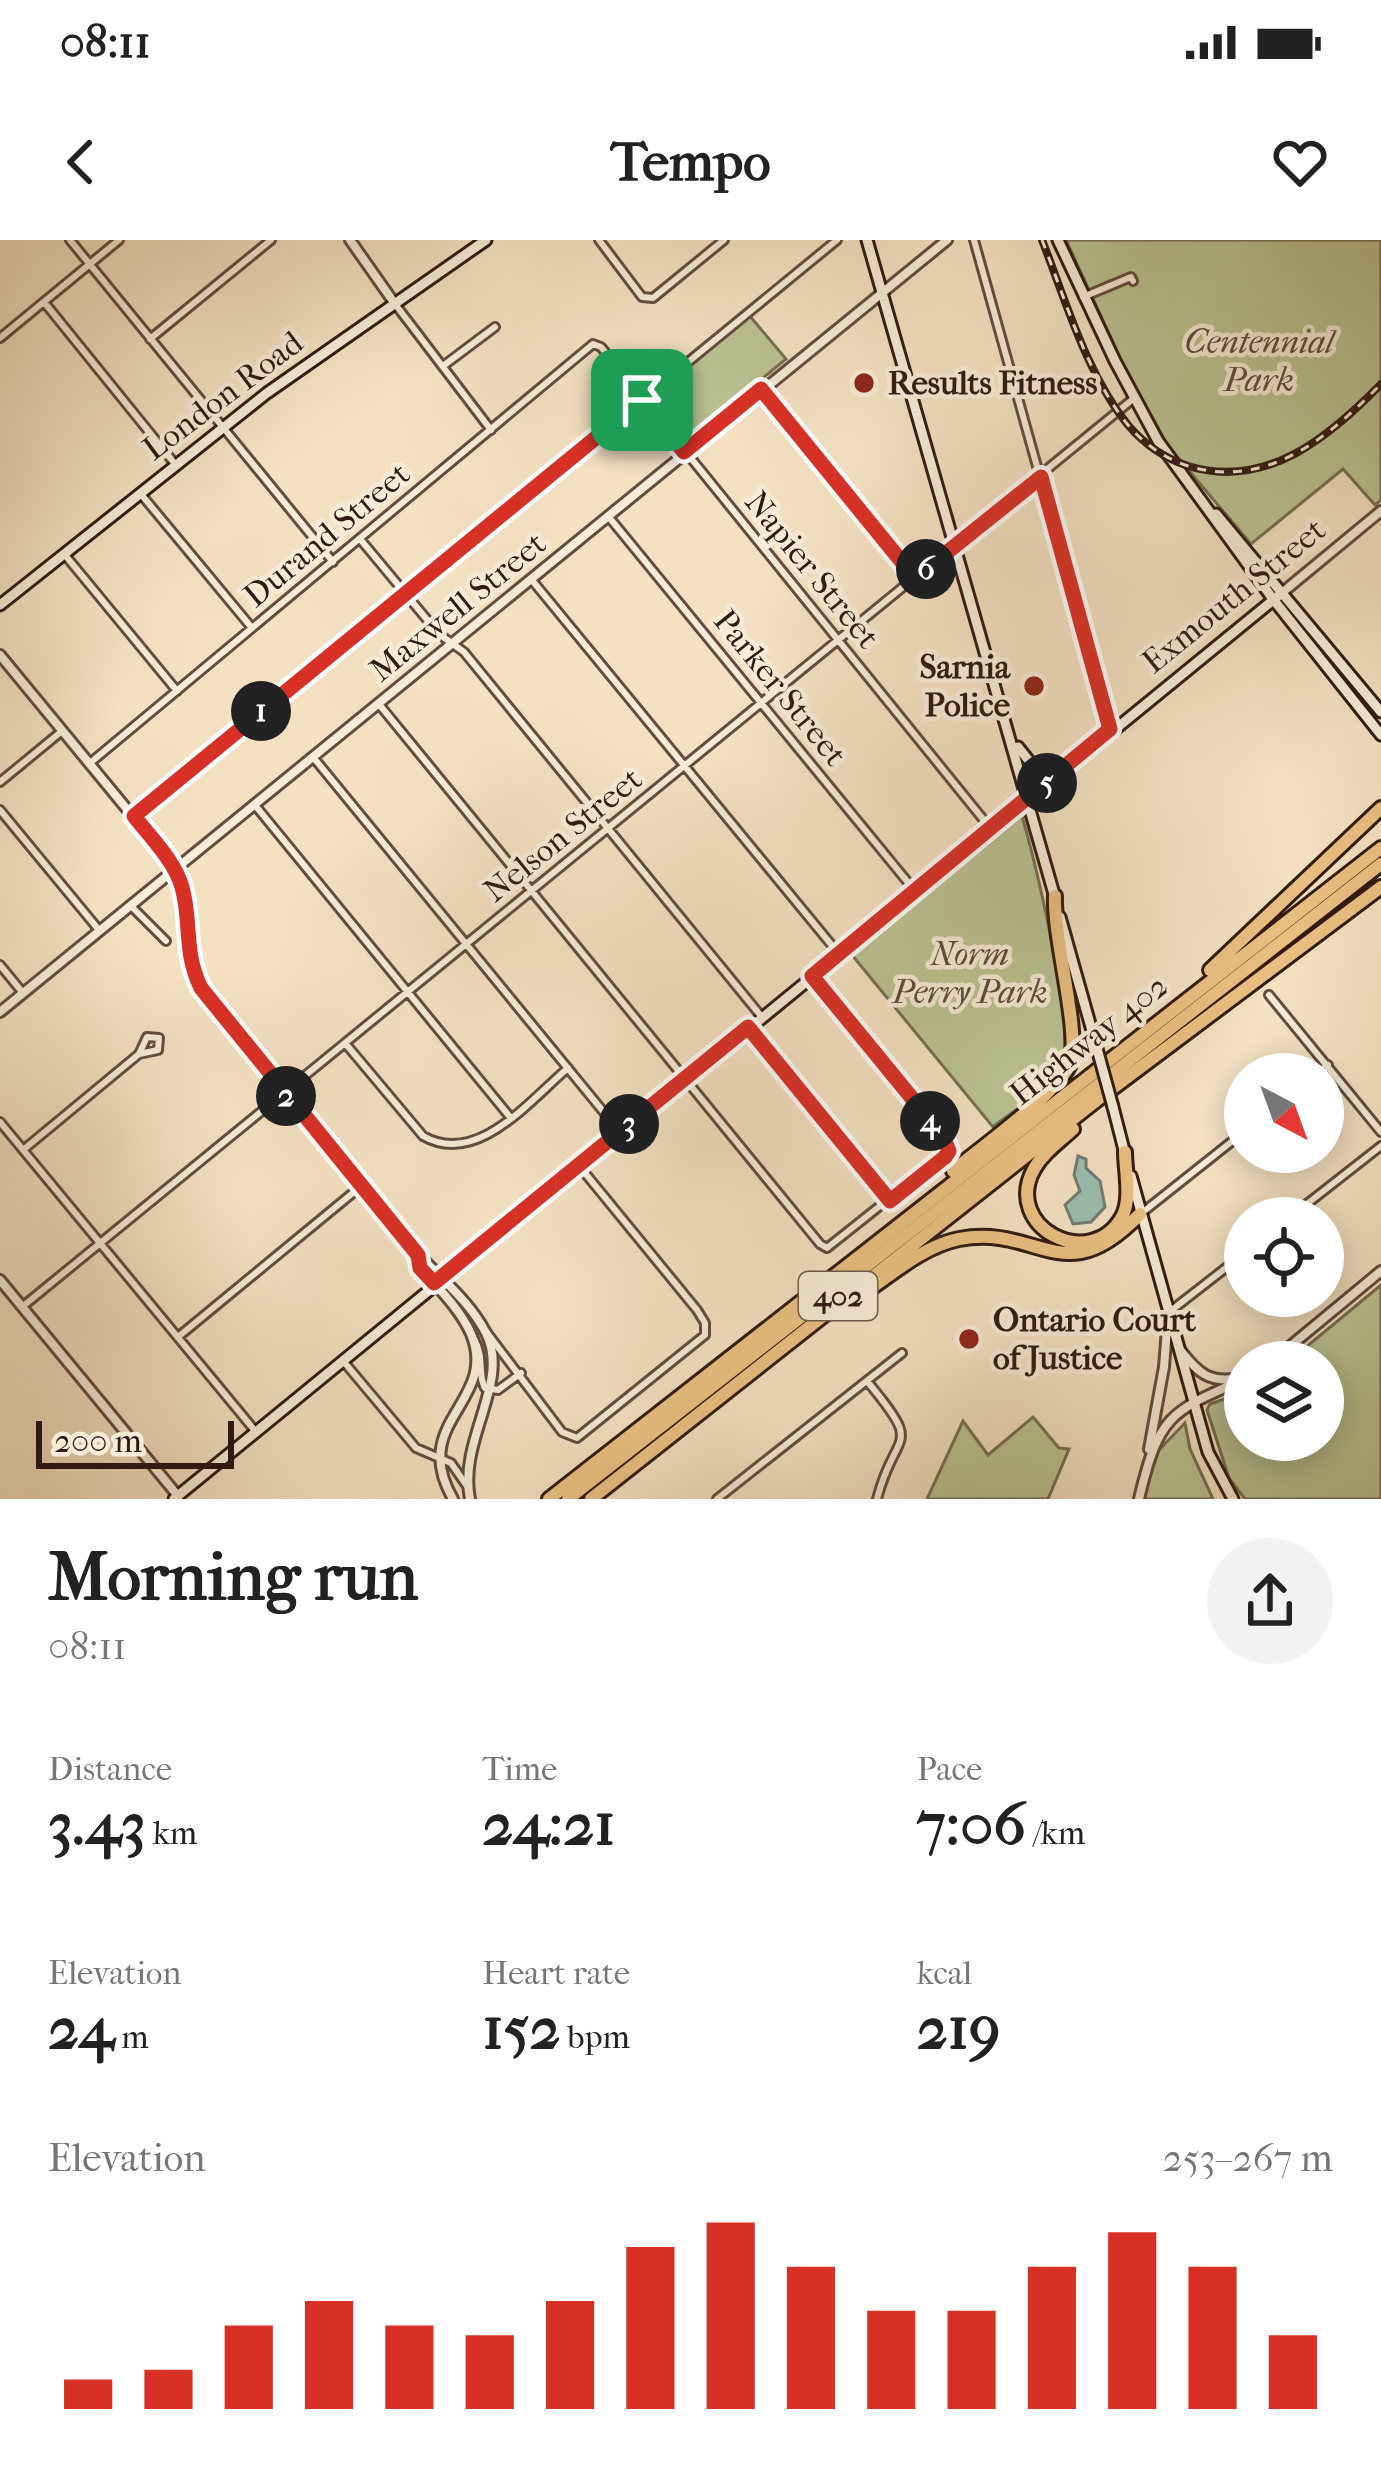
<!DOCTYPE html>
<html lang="en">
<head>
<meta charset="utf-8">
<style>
	:root { --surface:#fff; --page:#f2f2f2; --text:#222; --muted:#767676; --accent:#d93025 }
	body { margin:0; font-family:"IM FELL French Canon",serif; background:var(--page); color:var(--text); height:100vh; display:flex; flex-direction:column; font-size:45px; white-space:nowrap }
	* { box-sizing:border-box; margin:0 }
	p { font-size:39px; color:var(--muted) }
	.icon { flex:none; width:66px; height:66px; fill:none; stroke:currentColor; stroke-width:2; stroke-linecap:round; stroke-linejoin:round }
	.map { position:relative; height:1259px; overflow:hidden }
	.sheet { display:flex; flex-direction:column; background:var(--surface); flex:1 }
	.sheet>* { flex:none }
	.needle { width:78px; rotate:139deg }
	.controls { position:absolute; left:1224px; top:813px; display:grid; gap:24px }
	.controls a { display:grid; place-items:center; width:120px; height:120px; border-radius:50%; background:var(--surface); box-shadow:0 6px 30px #0003; font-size:60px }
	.scale { position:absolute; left:36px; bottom:30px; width:198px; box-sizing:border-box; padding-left:12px; border:6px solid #301a12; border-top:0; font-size:33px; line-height:42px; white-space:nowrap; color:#301a12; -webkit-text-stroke:9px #f7ecd7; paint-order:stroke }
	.pin { position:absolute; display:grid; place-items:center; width:102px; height:102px; color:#fff; margin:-51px; border-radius:24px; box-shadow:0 6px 18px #0006 }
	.km { position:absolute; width:60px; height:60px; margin:-30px; border-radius:50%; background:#222; color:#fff; font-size:33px; line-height:60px; text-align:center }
	.round { display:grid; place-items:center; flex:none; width:126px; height:126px; border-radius:63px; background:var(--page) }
	.headline { display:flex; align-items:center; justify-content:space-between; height:204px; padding:0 48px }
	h1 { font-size:66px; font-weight:800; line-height:90px }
	.figures { display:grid; grid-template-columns:repeat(3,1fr); gap:18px; height:204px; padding:12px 48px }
	.figures div { display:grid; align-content:center }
	.figures b { font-size:60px; font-weight:800 }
	.figures small { font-size:33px; font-weight:400 }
	.figures p { font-size:33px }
	.chart { height:336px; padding:24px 48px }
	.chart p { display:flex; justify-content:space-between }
	.chart svg { width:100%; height:216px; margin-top:12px; stroke:var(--accent); stroke-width:6 }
	.status { display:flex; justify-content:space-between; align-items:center; height:84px; padding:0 60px; background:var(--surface); direction:ltr }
	.status svg { height:33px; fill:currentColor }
	header { display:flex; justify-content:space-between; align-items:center; height:156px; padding:0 48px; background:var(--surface); font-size:54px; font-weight:800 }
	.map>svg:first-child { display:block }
</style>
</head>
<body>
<div class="status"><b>08:11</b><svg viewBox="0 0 49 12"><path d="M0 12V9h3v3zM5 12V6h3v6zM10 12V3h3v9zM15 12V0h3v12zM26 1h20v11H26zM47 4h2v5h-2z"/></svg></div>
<header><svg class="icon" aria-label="back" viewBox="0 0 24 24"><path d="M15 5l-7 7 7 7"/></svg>Tempo<svg class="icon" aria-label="heart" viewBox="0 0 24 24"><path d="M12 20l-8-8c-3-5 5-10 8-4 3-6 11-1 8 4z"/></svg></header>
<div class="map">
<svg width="1381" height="1259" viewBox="0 0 1381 1259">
	<rect width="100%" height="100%" fill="#f3e1c2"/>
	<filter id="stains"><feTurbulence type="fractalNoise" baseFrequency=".00167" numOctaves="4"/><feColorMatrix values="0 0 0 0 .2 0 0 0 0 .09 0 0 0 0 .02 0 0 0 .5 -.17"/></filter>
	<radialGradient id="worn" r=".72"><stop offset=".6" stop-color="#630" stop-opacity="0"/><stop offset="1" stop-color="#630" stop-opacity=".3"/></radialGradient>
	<path fill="#bac393" stroke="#756e52" stroke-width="3" d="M1066,0H1381V260L1375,265L1343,229L1251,304L1168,206L1122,122Z
		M749,75L786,119L683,204L646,159Z
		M1022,576C1034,618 1077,793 1062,824C1051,850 1015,869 993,887L852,715Z
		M1381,1045V1259H1245L1229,1238L1207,1170L1210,1164L1245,1152V1200H1323V1122H1288Z
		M1033,1177L1059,1208L1069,1209L1048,1259H927L963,1181L988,1215Z
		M1185,1183L1190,1209L1213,1259H1143L1155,1214Z"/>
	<path fill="#9bbeb2" stroke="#707c72" stroke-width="3" d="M1078,916L1086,919V928L1100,941L1105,967L1091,982L1073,984L1065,965L1080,951L1074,935Z"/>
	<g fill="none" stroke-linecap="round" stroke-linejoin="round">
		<g stroke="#614c3e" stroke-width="12">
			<path id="minor" d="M70,0L333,322
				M599,0L642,57L653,58L724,0
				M974,0L1110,489
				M1083,57L1131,37L1133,41
				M44,62L175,224
				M395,64L491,190
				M0,98L119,0
				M150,99L271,0
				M443,126L495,87
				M763,152L914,336
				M140,253L252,388
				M608,276L915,651
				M360,299L439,394L464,412L761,776
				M65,315L177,451
				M531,339L839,714
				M378,463L820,1004L827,1008L949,911L943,896L812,736
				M313,517L620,892
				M90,523L593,104L601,107L991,589
				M0,542L62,491
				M254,564L510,877
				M0,570L99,690
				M134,576L837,0
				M130,665L166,701
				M0,725L23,753
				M1269,755L1381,892
				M748,787L890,961
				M345,803L423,896C477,927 529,861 568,828
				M1316,834L1328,825
				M0,882L256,1192
				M23,910L139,814L158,810L159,798L147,797L139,814
				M1143,972L1245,891
				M1289,978L1381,906
				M22,1067L1133,159
				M1168,1073L1245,1013
				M485,1090L562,1192L577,1198L705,1095V1083L697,1070L580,927
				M178,1097L360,947
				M474,1099C485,1118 477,1134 485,1148L498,1150L521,1133
				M344,1122L416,1208L451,1223L467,1246
				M867,1141C925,1211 895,1188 877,1259
				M717,1259L902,1113"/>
		</g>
		<g stroke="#614c3e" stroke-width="14">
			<path id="tertiary" d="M350,0L395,64
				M1283,352L1381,271
				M0,415L168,619L182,645L191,727L216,769L405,1000C430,1030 467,1056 486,1093C511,1143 458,1199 470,1259
				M0,772L947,0
				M418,1016L420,1027C438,1048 460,1069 471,1094C499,1162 408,1181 453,1259
				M0,1040L178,1256
				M1181,1111C1197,1132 1210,1144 1238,1138
				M1271,1122L1381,1031
				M1149,1209L1164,1127L1168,1076
				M1139,1259C1159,1175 1169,1172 1245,1139"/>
		</g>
		<g stroke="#301a12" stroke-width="15">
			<path id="secondary" d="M867,0L1056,661
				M1058,0L1115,121L1158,201L1273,359L1381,495
				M1216,274L1381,472
				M0,365L267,153L486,0
				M1018,507L1038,532L1059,528
				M1060,677L1096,805
				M1113,867L1125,914
				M1131,936L1208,1212L1233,1259
				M174,1259L1283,352"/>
		</g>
		<g stroke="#301a12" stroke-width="18">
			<path id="motorway" d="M1210,730L1381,568
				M1073,889C1059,902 1043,913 1034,929C1002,987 1090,1033 1122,977C1132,959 1125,931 1125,912
				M953,931C979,909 1060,851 1070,824C1081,793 1053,699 1055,656
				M863,1054C892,1034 924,1006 959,999C1040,984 1063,1054 1140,974
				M549,1259L1381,608
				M568,1259L1381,624
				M591,1259L1097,860L1381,647"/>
		</g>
		<use href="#minor" stroke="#f7ecd7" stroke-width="6"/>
		<use href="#tertiary" stroke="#f7ecd7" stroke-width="8"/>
		<use href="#secondary" stroke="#f7ecd7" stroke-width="9"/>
		<use href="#motorway" stroke="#eac081" stroke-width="12"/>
		<g stroke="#301a12" stroke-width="8">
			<path id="rail" d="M1042,0C1066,61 1086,133 1128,185C1144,204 1164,218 1188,226C1267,250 1329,197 1381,144"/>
		</g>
		<use href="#rail" stroke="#f7ecd7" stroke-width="3" stroke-dasharray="9" stroke-linecap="butt"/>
		<g stroke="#301a12" stroke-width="15" stroke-linecap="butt">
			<path id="secondary-bridge" d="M1096,805L1113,867"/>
		</g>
		<use href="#secondary-bridge" stroke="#f7ecd7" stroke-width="9"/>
	</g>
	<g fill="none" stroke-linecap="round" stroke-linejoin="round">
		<g stroke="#fff" stroke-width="24">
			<path id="route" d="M761,149L915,338L1041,237L1110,489L812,736L943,896L949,911L945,917L890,961L748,787L434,1043L420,1028L418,1015L201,748C183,711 192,683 182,647C174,620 151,598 134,576L642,160L684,212Z"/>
		</g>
		<use href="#route" stroke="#d93025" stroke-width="15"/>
	</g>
	<g fill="#8f2418" stroke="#f7ecd7" stroke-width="4.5">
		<circle cx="864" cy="143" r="12"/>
		<circle cx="1034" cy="446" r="12"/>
		<circle cx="969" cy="1099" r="12"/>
	</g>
	<g text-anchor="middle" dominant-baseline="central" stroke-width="9" stroke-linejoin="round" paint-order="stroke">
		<rect fill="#f7ecd7" stroke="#6c594d" stroke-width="3" x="799" y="1032" width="78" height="48" rx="9"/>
		<g font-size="30" font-weight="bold" fill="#301a12">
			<text x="838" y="1056">402</text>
		</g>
		<g font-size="33" font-style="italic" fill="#594d39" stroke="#f7ecd7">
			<text x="1259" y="102">Centennial<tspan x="1259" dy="38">Park</tspan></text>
			<text x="970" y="714">Norm<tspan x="970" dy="38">Perry Park</tspan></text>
		</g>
		<g font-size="33" font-weight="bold" fill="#301a12" stroke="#f7ecd7" text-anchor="start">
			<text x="888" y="143">Results Fitness</text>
			<text x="1010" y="427" text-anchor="end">Sarnia<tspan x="1010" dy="38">Police</tspan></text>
			<text x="993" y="1080">Ontario Court<tspan x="993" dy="38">of Justice</tspan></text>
		</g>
		<g font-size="33" fill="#301a12" stroke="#f7ecd7">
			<text transform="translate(223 156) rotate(-37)">London Road</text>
			<text transform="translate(327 295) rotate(-40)">Durand Street</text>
			<text transform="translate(812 330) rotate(51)">Napier Street</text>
			<text transform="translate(1234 356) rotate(-39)">Exmouth Street</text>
			<text transform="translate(458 367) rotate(-39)">Maxwell Street</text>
			<text transform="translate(780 448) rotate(51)">Parker Street</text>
			<text transform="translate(563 595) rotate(-39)">Nelson Street</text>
			<text transform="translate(1089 800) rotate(-38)">Highway 402</text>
		</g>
	</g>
	<rect width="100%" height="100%" filter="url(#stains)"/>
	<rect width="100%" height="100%" fill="url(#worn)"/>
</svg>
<div class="controls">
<a><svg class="needle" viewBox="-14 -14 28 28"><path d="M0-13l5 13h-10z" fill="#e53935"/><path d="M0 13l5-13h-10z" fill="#767676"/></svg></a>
<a><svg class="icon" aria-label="locate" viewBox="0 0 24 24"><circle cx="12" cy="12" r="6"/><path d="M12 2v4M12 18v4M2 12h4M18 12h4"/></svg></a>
<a><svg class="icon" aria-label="layers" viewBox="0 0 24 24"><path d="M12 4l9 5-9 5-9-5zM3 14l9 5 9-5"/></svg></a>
</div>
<div class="scale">200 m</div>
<div class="pin" style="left:642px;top:160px;background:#1e9e55"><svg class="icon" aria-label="arrive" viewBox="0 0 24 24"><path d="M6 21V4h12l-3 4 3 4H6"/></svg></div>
<b class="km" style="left:261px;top:471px">1</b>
<b class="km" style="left:286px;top:856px">2</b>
<b class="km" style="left:629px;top:884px">3</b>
<b class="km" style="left:930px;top:881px">4</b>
<b class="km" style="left:1047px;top:543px">5</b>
<b class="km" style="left:926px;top:329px">6</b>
</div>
<section class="sheet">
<div class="headline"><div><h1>Morning run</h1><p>08:11</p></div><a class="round"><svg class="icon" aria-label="share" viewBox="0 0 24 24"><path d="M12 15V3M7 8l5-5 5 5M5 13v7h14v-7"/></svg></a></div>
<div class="figures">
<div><p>Distance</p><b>3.43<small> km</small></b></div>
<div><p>Time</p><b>24:21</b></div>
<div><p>Pace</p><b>7:06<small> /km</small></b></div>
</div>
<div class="figures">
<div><p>Elevation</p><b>24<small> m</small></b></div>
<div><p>Heart rate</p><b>152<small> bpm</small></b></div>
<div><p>kcal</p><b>219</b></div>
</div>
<div class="chart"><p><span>Elevation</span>253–267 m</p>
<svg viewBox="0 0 160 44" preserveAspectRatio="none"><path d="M5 44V38M15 44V36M25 44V27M35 44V22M45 44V27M55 44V29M65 44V22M75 44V11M85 44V6M95 44V15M105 44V24M115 44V24M125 44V15M135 44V8M145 44V15M155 44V29"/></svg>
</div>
</section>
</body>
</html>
